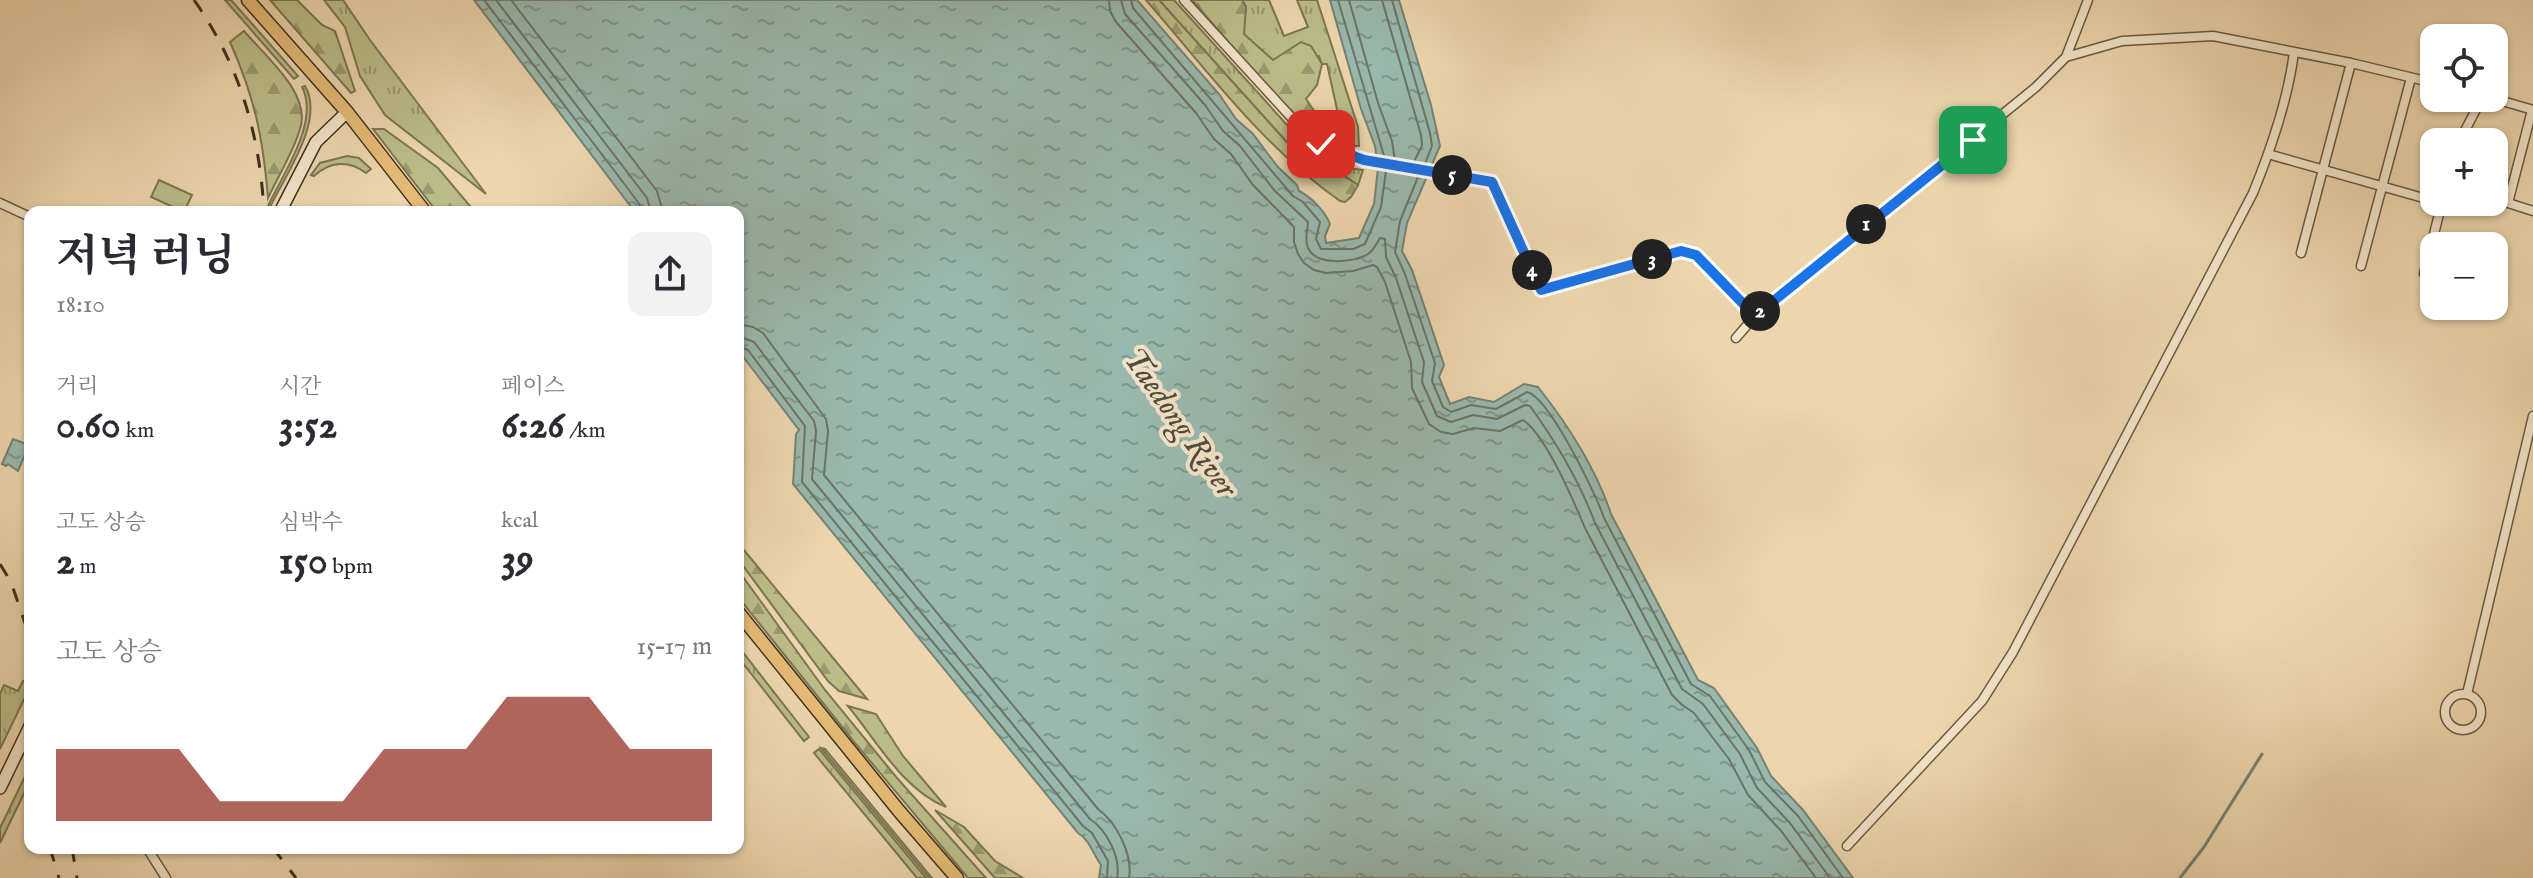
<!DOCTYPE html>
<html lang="ko">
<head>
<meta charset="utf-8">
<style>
	:root { --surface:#fff; --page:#f2f2f3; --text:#2b2b33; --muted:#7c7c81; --accent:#8f2418 }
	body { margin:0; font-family:"IM FELL English","Noto Serif KR",serif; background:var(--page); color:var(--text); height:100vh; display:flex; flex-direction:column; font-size:30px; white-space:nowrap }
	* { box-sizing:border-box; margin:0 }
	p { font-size:26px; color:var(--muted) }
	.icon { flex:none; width:44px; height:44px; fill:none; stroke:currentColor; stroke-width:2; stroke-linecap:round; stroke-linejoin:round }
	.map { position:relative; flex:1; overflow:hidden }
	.details { position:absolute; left:24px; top:206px; width:720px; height:648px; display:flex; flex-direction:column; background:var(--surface); border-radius:16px; box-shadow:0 2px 6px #0004 }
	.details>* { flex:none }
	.controls { position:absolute; left:2420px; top:24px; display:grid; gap:16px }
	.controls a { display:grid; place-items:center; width:88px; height:88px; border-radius:16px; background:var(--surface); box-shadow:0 2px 6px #0004; font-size:40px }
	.pin { position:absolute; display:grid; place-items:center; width:68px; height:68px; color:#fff; margin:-34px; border-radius:16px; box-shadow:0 4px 12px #0006 }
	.km { position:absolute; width:40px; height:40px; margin:-20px; border-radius:50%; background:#222; color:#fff; font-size:22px; line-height:40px; text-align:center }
	.round { display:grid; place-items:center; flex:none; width:84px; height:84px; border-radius:16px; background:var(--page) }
	.overview { display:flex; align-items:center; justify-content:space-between; height:136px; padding:0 32px }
	h1 { font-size:44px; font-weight:700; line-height:60px }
	.figures { display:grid; grid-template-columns:repeat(3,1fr); gap:12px; height:136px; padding:8px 32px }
	.figures div { display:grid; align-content:center }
	.figures b { font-size:40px; font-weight:700 }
	.figures small { font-size:22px; font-weight:400 }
	.figures p { font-size:22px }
	.chart { height:224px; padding:16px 32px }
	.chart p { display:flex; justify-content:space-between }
	.chart svg { width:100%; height:144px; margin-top:8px; fill:var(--accent); opacity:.7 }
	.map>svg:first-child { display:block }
</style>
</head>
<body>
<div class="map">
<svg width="2533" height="878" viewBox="0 0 2533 878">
	<defs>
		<pattern id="grass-tufts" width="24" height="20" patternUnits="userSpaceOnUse" patternTransform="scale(2)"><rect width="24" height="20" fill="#bbbd88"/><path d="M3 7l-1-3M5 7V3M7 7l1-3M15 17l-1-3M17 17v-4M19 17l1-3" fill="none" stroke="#999a6f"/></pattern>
		<pattern id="forest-firs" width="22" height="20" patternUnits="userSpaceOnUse" patternTransform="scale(2)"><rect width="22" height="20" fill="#bbbd88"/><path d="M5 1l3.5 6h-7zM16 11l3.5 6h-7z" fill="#999a6f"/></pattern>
		<pattern id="water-ripples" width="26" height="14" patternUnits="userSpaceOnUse" patternTransform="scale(2)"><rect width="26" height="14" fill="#99b9ae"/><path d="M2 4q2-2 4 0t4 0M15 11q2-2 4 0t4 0" fill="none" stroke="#7e978d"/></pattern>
	</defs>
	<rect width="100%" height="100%" fill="#edd6ad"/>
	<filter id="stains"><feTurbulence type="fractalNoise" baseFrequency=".0025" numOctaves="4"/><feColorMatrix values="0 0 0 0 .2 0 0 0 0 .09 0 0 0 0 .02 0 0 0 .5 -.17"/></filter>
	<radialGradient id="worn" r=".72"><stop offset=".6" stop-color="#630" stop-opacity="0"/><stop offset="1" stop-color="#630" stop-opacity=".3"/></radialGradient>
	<path fill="url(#grass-tufts)" stroke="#7c7653" stroke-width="2" d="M225,0H231L298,76L294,79Z
		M324,0H343L370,40L486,194L385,115L360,76L345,27Z
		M1159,0H1174L1297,136L1315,151L1349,164V168L1363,170L1358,185L1344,176L1319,166L1292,148Z
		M1242,0H1269L1284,36L1308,27L1297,0H1317L1358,127L1359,146H1352L1350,150L1339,146L1344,141L1327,64H1322L1319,56L1273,60L1243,34L1246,7Z
		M305,86C325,120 286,174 270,207L268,206C283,174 320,121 302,87Z
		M347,156L359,158L371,169L366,173C349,160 330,161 314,176L311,175L320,163Z
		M738,646L809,737L804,741L738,657Z
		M23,681L30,684V687L0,749V694L4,685L18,691Z
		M821,748L825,749L932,878H929Z
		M819,749L926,878H917L814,753Z
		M30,766V781L0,843V828Z"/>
	<path fill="url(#forest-firs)" stroke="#7c7653" stroke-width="2" d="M270,0H297L322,25L335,31L355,91L351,93Z
		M1146,0H1159L1292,148L1319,166L1344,176L1358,185L1351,197L1345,202L1340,201C1263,147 1207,70 1146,0Z
		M1192,0H1242L1246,7L1244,34L1273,60L1301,42L1311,46L1322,64L1317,85L1306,99L1320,119L1336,127L1344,141L1339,146C1299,132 1224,35 1192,0Z
		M244,31C265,56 312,94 300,129C293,153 278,176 268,198C263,138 255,98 230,42Z
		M373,129H384L438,168L475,212H437Z
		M738,543L867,699L839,691L828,681L738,559Z
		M738,570L825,690L897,778L986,878H968L855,743L738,597Z
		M848,706L876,714L903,756L946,807C902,789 877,741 848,706Z
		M935,810L964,827L995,861L1023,878H995Z"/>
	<path fill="#bbbd88" stroke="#7c7653" stroke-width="2" d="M159,180L192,195L184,212L151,197Z"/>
	<path fill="url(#water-ripples)" stroke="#758274" stroke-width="2" d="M474,0H1137L1219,94L1236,119L1253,134L1277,166L1297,185L1299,191C1311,197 1325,211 1330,224L1325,236L1326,243L1359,238L1374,204L1378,168L1375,146L1361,109L1330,0H1399L1431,105L1440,146L1407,223L1402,251L1412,270L1444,365L1439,377L1450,404L1469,397L1494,402L1524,384L1538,387C1568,425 1596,468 1611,514L1698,680L1714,688L1757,748L1771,776L1803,810L1853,878H1099L1101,865C1093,854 1090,840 1078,833L793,484L796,434L799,430L738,350V212H635Z
		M13,439L29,445L18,471L8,464L6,466L2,464Z"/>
	<path fill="#edd6ad" d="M1372,154L1437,165L1431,179L1374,170Z"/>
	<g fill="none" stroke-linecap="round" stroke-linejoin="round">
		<path stroke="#6c7466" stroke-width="2" d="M484,0L629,190L640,205L641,212
			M496,0L647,198L651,212
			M511,0L657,191L663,212
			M1109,0L1110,11L1116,22L1196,113L1214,139L1231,154L1253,185L1294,227V242L1298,254L1304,263L1314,270L1326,273L1353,271L1373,265L1377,267L1385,282L1411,362L1412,388L1429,424L1441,432L1453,434L1474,428L1500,431L1523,420C1546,435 1574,502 1585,528L1672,695L1681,704L1694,713L1729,759L1748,795L1782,832L1816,878
			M1121,0L1125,14L1205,105L1223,131L1240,146L1274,190L1308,222C1308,230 1304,239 1308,248C1316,266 1354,263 1368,254C1374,250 1376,244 1380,238L1385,239L1386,257L1396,278L1424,362L1422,382L1437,416L1451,422L1473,415L1497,419L1525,405L1530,406C1556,442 1579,480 1595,523L1682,689L1703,704L1740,754L1757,788L1790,823L1830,878
			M1131,0L1133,8L1293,196L1303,202L1320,222L1316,239L1321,249H1353L1365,244L1381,207L1386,171
			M1338,0L1385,159
			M1349,0L1378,103L1392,141L1395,161
			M1382,0L1421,135L1422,145L1413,164
			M1392,0L1430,133L1432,146L1424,166
			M1418,177L1400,221L1395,252L1405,274L1435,363L1432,381L1443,407L1451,412L1471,405L1496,409L1527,392C1549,397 1596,494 1604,518L1691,684L1710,696L1749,750L1765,782L1798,816L1843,878
			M738,324L753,327L763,333L826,419L828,431L824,475L1098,809C1117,823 1133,855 1129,878
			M738,336L754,342L814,421L816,431L812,479L1090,819C1107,830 1121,858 1117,878
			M738,346L748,350L805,426L802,482L1083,826L1092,833L1108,861L1107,878"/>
		<path stroke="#758274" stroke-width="3" d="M2180,878L2204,847L2262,754"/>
		<g stroke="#6a5a42" stroke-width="11">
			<path id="street" d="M1184,0L1311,139C1363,169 1434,171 1492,182L1541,290L1681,251L1696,255L1755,316
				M2066,57L2122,41L2213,36L2351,63L2434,83
				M2492,98L2533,110
				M2532,110L2508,203L2533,211
				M2459,142L2482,98
				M2268,154L2434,201
				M0,203L30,217
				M2301,253L2351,63
				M2361,266L2411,78
				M2424,274L2442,202
				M1736,338L1755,316L2036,87L2066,57L2088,0
				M2467,694L2533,416
				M2445 712a18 18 0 1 1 36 0a18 18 0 1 1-36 0Z
				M1847,846L1982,701L2013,652L2253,193C2271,149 2288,100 2294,52
				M147,848L166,878"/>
		</g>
		<g stroke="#3e301e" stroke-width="14">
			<path id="secondary" d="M280,212L316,142L347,112
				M0,788L30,726"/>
		</g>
		<g stroke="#3e301e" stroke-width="15">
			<path id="primary" d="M248,0L347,112L425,212
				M738,612L899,811L957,878"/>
		</g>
		<use href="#street" stroke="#f3e4ca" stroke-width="8"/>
		<use href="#secondary" stroke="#f3e4ca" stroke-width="11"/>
		<use href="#primary" stroke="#e6bb76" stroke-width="12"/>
		<path stroke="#3e301e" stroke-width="3" stroke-dasharray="14 14" stroke-linecap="butt" d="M194,0C239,64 260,134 264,212
			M0,564L11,582L30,638
			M50,848L59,878
			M72,848L77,878
			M273,848L296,878"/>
	</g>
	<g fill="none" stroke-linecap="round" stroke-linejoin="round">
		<g stroke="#fff" stroke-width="16">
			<path id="route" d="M1321,144L1364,160L1492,182L1541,290L1681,251L1696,255L1755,316L1973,140"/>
		</g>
		<use href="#route" stroke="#1a73e8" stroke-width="10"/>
	</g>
	<g text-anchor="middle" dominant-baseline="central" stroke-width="8" stroke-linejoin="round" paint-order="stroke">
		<g font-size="32" font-style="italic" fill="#504b3b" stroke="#f3e4ca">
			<text transform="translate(1179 423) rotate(55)">Taedong River</text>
		</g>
	</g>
	<rect width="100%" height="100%" filter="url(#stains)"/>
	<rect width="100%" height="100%" fill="url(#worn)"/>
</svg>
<div class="controls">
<a><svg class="icon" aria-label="locate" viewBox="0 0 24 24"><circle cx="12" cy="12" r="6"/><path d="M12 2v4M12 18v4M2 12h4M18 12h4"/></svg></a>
<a>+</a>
<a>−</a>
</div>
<div class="pin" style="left:1973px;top:140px;background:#1e9e55"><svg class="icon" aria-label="arrive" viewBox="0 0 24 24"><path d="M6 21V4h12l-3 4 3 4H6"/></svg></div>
<div class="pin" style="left:1321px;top:144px;background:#d93025"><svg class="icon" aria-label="check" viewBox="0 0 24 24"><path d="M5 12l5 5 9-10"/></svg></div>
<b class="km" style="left:1866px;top:224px">1</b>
<b class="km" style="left:1760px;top:311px">2</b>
<b class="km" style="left:1652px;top:259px">3</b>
<b class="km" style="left:1532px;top:270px">4</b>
<b class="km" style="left:1452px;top:175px">5</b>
<section class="details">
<div class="overview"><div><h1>저녁 러닝</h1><p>18:10</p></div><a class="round"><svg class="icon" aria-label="share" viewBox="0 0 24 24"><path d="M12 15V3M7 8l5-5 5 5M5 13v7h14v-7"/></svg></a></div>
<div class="figures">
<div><p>거리</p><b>0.60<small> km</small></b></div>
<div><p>시간</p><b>3:52</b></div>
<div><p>페이스</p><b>6:26<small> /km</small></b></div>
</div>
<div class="figures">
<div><p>고도 상승</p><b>2<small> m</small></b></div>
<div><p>심박수</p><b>150<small> bpm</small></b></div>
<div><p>kcal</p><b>39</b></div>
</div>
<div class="chart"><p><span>고도 상승</span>15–17 m</p>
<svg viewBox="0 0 160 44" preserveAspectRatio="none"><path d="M0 44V22L10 22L20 22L30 22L40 38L50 38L60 38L70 38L80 22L90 22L100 22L110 6L120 6L130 6L140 22L150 22L160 22V44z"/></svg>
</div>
</section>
</div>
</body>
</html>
